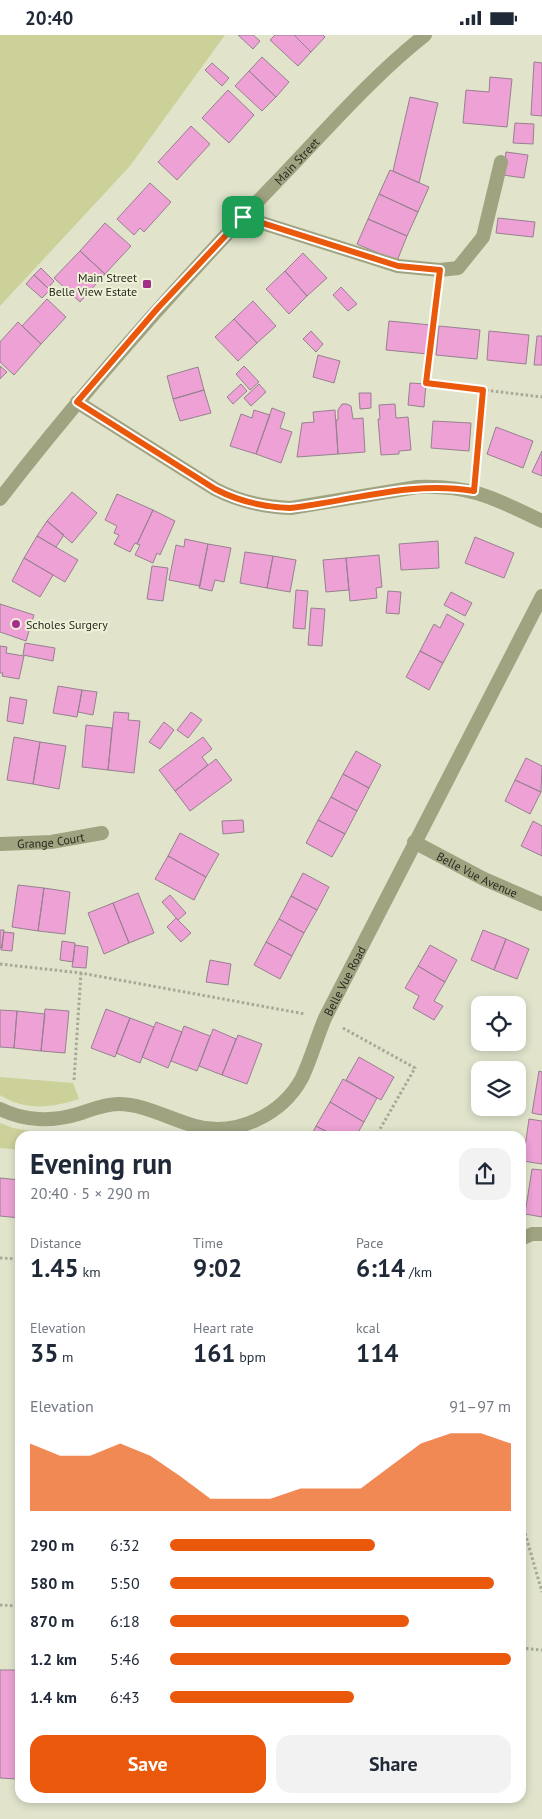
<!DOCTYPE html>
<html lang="en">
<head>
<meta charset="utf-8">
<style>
	:root { --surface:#fff; --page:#f2f2f3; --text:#1f2937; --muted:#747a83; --accent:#ea580c }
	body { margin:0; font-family:"PT Sans",sans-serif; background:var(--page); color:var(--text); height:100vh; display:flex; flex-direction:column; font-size:19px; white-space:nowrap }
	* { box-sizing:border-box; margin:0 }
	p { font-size:16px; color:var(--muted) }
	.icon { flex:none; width:28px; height:28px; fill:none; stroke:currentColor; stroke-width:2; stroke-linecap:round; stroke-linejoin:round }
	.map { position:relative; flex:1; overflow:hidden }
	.panel { position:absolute; left:15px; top:1096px; width:511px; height:672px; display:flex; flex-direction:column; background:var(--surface); border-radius:15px; box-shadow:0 2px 8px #0003 }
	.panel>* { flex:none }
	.buttons { position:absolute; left:471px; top:961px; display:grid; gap:10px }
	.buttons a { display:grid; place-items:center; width:55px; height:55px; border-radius:10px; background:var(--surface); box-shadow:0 2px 8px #0003; font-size:25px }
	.pin { position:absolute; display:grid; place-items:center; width:42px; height:42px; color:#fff; margin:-21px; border-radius:10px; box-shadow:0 2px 8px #0006 }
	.round { display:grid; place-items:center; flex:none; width:52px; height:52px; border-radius:15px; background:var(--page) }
	.overview { display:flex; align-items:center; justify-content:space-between; height:85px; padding:0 15px }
	h1 { font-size:28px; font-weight:600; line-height:38px }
	.stats { display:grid; grid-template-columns:repeat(3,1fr); gap:8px; height:85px; padding:5px 15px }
	.stats div { display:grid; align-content:center }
	.stats b { font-size:25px; font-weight:600 }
	.stats small { font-size:14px; font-weight:400 }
	.stats p { font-size:14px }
	.chart { height:140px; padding:10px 15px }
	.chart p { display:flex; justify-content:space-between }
	.chart svg { width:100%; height:90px; margin-top:5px; fill:var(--accent); opacity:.7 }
	.cta { display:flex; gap:10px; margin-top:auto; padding:10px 15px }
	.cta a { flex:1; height:58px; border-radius:15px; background:var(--accent); color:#fff; font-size:20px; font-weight:600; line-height:58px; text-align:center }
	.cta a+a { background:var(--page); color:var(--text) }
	ul { padding:0 15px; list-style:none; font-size:16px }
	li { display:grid; grid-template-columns:80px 60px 1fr; align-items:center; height:38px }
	li i { height:12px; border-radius:6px; background:var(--accent) }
	.status { display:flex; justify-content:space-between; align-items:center; height:35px; padding:0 25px; background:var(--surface); direction:ltr }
	.status svg { height:14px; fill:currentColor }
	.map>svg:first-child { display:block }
</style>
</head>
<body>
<div class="status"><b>20:40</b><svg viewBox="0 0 49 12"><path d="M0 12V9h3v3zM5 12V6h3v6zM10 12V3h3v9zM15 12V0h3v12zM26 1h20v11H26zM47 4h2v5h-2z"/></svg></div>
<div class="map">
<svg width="542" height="1784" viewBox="0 0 542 1784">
	<rect width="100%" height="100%" fill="#e1e4cb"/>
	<path fill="#ccd19a" d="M0,0H225L130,131L0,271Z
		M0,1042L73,1048L79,1064C52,1073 25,1076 0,1060Z
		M0,1088L13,1093L54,1100L53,1101H20V1115L0,1113Z"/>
	<path fill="#eda1d5" stroke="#96818f" d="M238,0H253L260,6L253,14Z
		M275,0H294L311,17L298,31L270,5Z
		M294,0H323L325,2L311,17Z
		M262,22L289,47L276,62L249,36Z
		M534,27L542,28V81L531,80Z
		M212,28L229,43L222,51L205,35Z
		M249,36L276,62L262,76L235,51Z
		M490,42L512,44L507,92L463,88L466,55L489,57Z
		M228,55L254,80L229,108L202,83Z
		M410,62L438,68L419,148L393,136Z
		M515,88L534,89L533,109L513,108Z
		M191,91L210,109L177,145L158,127Z
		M506,117L528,120L524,143L503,140Z
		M390,135L429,152L418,177L379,159Z
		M150,148L171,167L144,197L140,193L134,200L117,184Z
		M379,159L418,177L407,201L368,184Z
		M498,183L535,187L533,202L496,198Z
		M368,184L407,201L397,226L357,209Z
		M105,188L131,211L105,239L80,216Z
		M80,216L105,239L80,267L54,243Z
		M303,218L327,243L307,261L285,236Z
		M41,233L54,246L48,253L34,240Z
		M285,236L307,261L289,279L266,254Z
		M34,240L50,255L42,263L26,249Z
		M341,252L357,269L348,276L333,260Z
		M47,264L66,282L41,309L22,291Z
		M253,266L276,291L257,308L234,284Z
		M234,284L257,308L238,326L215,302Z
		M389,286L431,290L428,319L386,315Z
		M18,287L41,309L14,340L0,327V307Z
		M439,291L480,295L477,324L436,320Z
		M311,296L323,309L316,317L303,304Z
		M489,296L529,300L526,329L487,325Z
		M537,301H542V330H534Z
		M318,320L340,326L334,348L313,342Z
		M0,331L7,337L0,344Z
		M244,331L259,347L250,355L236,339Z
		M198,332L204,355L173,364L167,341Z
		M410,348L426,349L424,372L408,370Z
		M241,349L247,356L233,369L227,362Z
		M259,349L266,357L251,371L244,363Z
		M204,355L211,378L180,386L173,364Z
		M359,358H371V373L360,374Z
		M342,369H347L351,371L353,384L363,383L365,417L338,419L336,385H338V375Z
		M395,369L396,383L408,382L411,415L399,416V419L381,420L378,384H380L379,370Z
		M272,373L285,378L280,393L292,397L281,428L256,419Z
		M254,375L270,380L256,419L230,411L241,379L252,383Z
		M335,375L338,419L297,422L302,388L314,387L313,377Z
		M433,386L471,388L469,416L431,413Z
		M496,392L533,406L523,433L487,419Z
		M542,416V441L532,437Z
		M72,457L97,478L72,508L47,486Z
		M117,459L153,475L137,509L135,508L130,517L114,509L119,500L114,498L117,491L105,485Z
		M153,475L175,486L160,520L157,518L153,528L135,520L140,510L137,509Z
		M47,486L64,500L56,512L37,501Z
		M37,501L78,525L65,547L24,523Z
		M475,502L514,518L504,543L465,528Z
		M185,504L208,509L200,551L169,545L176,510L184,512Z
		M438,506L439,533L401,535L399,509Z
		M208,509L231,513L224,547L215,545L212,556L199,553Z
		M245,517L273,521L267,553L240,548Z
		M379,520L382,552L376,553L377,563L350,566L346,523Z
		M273,521L296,525L290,557L267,553Z
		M24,523L53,540L40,562L12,546Z
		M346,523L349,555L326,557L323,525Z
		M152,531L168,533L163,566L147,564Z
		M296,555L308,556L305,594L293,593Z
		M388,556L401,557L399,579L386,578Z
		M451,557L472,568L465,581L444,570Z
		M0,569L34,580L26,606L0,597Z
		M311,573L325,574L322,611L308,610Z
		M447,579L464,589L443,628L420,616L434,589L440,593Z
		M25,608L55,613L53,626L23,620Z
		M0,611L7,612L6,618L24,621L19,644L2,641L3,638H0Z
		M420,616L443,628L429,655L406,642Z
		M58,651L82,655L77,682L53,678Z
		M82,655L97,657L93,680L78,677Z
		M10,662L27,665L23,689L7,686Z
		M114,677L129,678L128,685L140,686L134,738L108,735Z
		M191,677L202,685L188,703L177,695Z
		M164,687L174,695L160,714L149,707Z
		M86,690L112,693L108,735L82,732Z
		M14,702L40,707L33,749L7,745Z
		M203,702L212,714L202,722L208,730L175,756L159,735Z
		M40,707L66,711L59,754L33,749Z
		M356,716L381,730L369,753L343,739Z
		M526,723L542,731L541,757L515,745Z
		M216,724L232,745L190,776L175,756Z
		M343,739L369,753L357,776L331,762Z
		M515,745L541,757L530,779L505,766Z
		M331,762L357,776L345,799L318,785Z
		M243,785L244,797L223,799L222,786Z
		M318,785L345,799L332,822L306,808Z
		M533,786L542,791V821L521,811Z
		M180,798L219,819L206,842L168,821Z
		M168,821L206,842L194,865L155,844Z
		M303,838L329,852L317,875L291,861Z
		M18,850L44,853L38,896L12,892Z
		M44,853L70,857L65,899L38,896Z
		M138,858L154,898L129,908L113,868Z
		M170,860L186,878L178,885L162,867Z
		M291,861L317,875L304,898L279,884Z
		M113,868L129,908L104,919L88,878Z
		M176,883L191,898L181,907L167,892Z
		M279,884L304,898L292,921L266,907Z
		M0,895H4L2,913H0Z
		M483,895L506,904L494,935L471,925Z
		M4,897L14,898L12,916L1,915Z
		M506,904L529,914L517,944L494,935Z
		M62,906L75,908L73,927L60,925Z
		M266,907L292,921L280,944L254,930Z
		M75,910L88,912L86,933L72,932Z
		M430,910L457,925L445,947L418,931Z
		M210,925L231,929L228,950L206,947Z
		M418,931L445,947L434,966L443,971L434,985L413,973L419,961L405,953Z
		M45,974L69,976L65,1018L41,1016Z
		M106,974L130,983L115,1022L91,1013Z
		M0,975L17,976L14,1013L0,1012Z
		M17,976L45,979L41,1016L14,1013Z
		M130,983L154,992L140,1028L116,1018Z
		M156,987L182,997L168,1033L142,1022Z
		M184,991L210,1001L197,1036L171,1026Z
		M213,994L236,1004L222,1040L199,1031Z
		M238,1000L262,1009L247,1049L222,1040Z
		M359,1022L394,1042L381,1065L346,1045Z
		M539,1036L542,1037V1080L532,1078Z
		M343,1044L377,1063L364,1087L330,1067Z
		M330,1067L364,1087L356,1101H335L316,1091Z
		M529,1084L542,1086V1129L523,1126Z
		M316,1091L335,1101H311Z
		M532,1134L542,1135V1182L525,1179Z
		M0,1143L20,1145V1183L0,1181Z
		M0,1635H20L17,1744L0,1743Z"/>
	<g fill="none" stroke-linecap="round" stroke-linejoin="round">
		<path stroke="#a6a995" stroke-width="3" stroke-dasharray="2.5 2.5" stroke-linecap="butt" d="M437,254L426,348L542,362
			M476,437L483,355
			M0,929L81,938L305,979
			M343,993L415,1033L376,1101
			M74,1045L81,938
			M0,1223L20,1224
			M521,1484L542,1557
			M0,1570L20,1571
			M521,1613L542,1615"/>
		<path stroke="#a0a380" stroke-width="14" d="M243,182L398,231L440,235L458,233L483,202L501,127"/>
		<g stroke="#a0a380" stroke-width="14">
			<path d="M77,367L215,454C240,467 263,472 291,473L417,452C471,450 494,463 542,486"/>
			<path id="s1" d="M414,807L484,844L542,869"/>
			<path id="s2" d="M0,809L51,807L102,798"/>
			<path id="s3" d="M0,1074C24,1086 52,1087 78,1079C91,1075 104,1069 118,1069C145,1069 169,1084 195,1091C236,1102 282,1080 302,1043C311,1024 317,1002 325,983L542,561"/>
			<path d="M521,1204L532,1199H542"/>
		</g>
		<path stroke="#a0a380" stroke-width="14" id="s4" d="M0,464C88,350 183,244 283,140C329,92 373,41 425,0"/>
	</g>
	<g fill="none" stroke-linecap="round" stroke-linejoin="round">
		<g stroke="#fff" stroke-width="10">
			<path id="route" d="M243,182L398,231L440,235L426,348L483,355L474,456C412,445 352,466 290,473C263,472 240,467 215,454L77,367L157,274Z"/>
		</g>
		<use href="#route" stroke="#ea580c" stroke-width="6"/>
	</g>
	<g fill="#a32e87" stroke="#eef1d8" stroke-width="2">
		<rect x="142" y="244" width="10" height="10" rx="2.5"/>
		<circle cx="16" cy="589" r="5"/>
	</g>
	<g text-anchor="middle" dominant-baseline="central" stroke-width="4" stroke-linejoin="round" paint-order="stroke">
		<g font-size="12" fill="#292a20" stroke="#eef1d8">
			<text stroke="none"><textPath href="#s4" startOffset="450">Main Street</textPath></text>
			<text stroke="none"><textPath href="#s2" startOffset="51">Grange Court</textPath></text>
			<text stroke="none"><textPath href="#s1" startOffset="71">Belle Vue Avenue</textPath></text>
			<text stroke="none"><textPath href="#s3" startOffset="434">Belle Vue Road</textPath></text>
		</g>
		<g font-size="12" fill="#292a20" stroke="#eef1d8" text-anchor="end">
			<text x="137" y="242">Main Street<tspan x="137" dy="14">Belle View Estate</tspan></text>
			<text x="26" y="589" text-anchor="start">Scholes Surgery</text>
		</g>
	</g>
</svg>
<div class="buttons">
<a><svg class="icon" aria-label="locate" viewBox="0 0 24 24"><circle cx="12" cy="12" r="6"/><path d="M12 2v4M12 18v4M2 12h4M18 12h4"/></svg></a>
<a><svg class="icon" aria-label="layers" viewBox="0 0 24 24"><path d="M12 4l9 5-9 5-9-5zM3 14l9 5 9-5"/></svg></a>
</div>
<div class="pin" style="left:243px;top:182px;background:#1e9e55"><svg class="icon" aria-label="arrive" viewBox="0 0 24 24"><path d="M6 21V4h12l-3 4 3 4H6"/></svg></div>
<section class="panel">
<div class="overview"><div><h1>Evening run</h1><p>20:40 · 5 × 290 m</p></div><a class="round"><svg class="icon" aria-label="share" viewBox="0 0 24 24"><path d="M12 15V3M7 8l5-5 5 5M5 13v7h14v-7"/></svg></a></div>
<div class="stats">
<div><p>Distance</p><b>1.45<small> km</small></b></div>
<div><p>Time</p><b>9:02</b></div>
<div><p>Pace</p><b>6:14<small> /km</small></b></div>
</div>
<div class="stats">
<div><p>Elevation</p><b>35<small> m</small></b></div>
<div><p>Heart rate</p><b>161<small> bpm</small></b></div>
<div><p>kcal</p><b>114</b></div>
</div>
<div class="chart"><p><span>Elevation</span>91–97 m</p>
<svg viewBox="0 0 160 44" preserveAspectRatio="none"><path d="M0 44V11L10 17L20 17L30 11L40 17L50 27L60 38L70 38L80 38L90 33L100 33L110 33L120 22L130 11L140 6L150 6L160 11V44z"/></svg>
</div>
<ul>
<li><b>290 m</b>6:32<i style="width:60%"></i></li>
<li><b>580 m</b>5:50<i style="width:95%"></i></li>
<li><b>870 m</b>6:18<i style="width:70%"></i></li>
<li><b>1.2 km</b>5:46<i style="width:100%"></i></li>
<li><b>1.4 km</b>6:43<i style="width:54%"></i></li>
</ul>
<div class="cta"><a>Save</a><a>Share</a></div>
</section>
</div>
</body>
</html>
